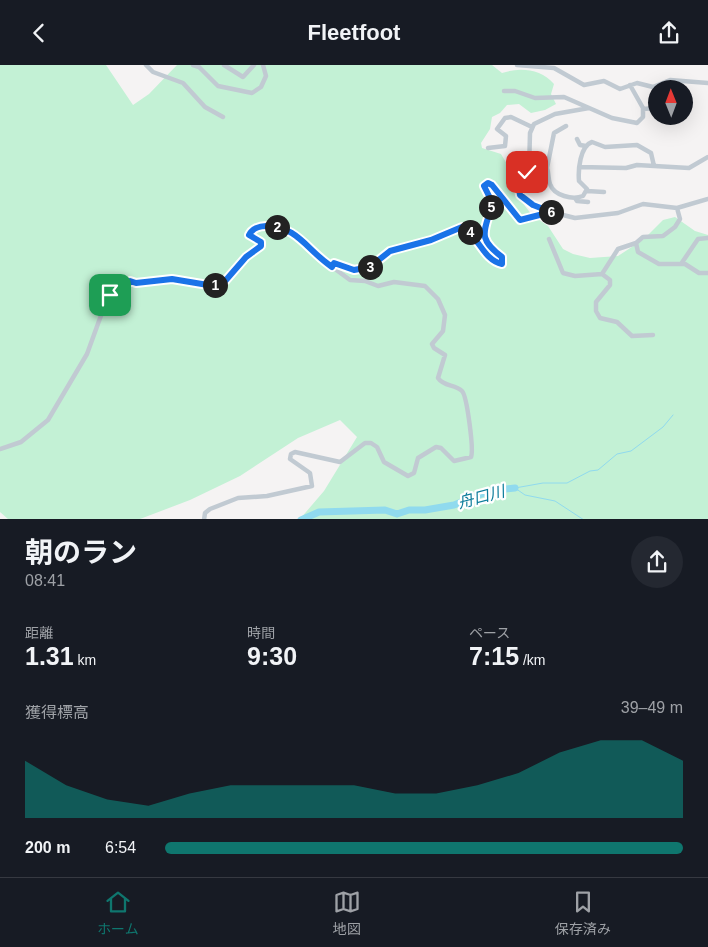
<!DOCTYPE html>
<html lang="ja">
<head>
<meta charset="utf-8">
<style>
	:root { --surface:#171b24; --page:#242831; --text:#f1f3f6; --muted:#9ea1a6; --line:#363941; --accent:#0f766e }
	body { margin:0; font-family:Arial,"Noto Sans JP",sans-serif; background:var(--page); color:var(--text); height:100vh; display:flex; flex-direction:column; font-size:19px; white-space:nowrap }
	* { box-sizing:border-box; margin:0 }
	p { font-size:16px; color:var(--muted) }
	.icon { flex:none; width:28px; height:28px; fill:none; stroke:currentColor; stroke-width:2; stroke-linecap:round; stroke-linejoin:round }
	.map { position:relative; height:454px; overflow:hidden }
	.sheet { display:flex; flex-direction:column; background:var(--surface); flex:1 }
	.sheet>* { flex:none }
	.needle { width:32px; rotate:359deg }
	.buttons { position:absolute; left:648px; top:15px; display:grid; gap:10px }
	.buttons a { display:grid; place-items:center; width:45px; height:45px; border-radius:50%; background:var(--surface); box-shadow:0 5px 20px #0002; font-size:25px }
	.pin { position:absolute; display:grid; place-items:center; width:42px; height:42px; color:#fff; margin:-21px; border-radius:10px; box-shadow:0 2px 8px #0006 }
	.km { position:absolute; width:25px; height:25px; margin:-12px; border-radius:50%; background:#222; color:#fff; font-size:14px; line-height:25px; text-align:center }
	.round { display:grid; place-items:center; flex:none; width:52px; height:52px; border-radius:26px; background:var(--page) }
	.overview { display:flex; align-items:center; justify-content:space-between; height:85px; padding:0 25px }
	h1 { font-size:28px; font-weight:700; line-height:38px }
	.stats { display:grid; grid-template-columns:repeat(3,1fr); gap:8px; height:85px; padding:5px 25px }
	.stats div { display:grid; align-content:center }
	.stats b { font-size:25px; font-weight:700 }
	.stats small { font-size:14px; font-weight:400 }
	.stats p { font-size:14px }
	.chart { height:140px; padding:10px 25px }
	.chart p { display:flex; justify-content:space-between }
	.chart svg { width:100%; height:90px; margin-top:5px; fill:var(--accent); opacity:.7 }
	ul { padding:0 25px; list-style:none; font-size:16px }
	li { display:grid; grid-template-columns:80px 60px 1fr; align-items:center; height:38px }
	li i { height:12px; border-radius:6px; background:var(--accent) }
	header { display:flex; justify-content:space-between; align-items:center; height:65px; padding:0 25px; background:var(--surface); font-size:22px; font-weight:700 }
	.dock { display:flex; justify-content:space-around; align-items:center; height:70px; border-top:1px solid var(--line); background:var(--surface); font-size:14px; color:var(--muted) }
	.dock a { display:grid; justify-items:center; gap:2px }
	.dock .current { color:var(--accent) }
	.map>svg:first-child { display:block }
</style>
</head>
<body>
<header><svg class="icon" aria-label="back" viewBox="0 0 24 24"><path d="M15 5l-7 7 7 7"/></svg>Fleetfoot<svg class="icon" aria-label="share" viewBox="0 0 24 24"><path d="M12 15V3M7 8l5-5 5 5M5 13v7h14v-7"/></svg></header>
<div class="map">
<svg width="708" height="455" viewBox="0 0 708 455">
	<rect width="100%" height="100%" fill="#f5f3f3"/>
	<path fill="#c3f1d5" d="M0,0H106L133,40L149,29L177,0H492L502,8C520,2 541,4 554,19L551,29L556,39L545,45L531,48L519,39L507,40L500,48L492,52L490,64L481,78L482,83L501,89L513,109L518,132L532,150L548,161L563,184L573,189L590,193L618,191L644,174L663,155L675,152L695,166L708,170V454H300L324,426L357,372L340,355L298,373L240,411L190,435L140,454H8L0,447Z"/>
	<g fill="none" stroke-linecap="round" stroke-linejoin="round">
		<path stroke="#90daee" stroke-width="1" d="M515,423L543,418H567L590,406L598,405L617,389L631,386L663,362L673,350
			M515,423L525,430L555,436L584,455"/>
		<path stroke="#90daee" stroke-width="7" d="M301,455L319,447L385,445L397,449L409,445H425L454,440L489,426L515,423"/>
		<path stroke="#c1cad2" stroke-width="4.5" d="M146,0L153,7L183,18L205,42L223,52
			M193,0L199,2L218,21L252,28L261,22L266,11L263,0
			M224,0L243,12L254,0
			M517,0L554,3L584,20L604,16L620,24L637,18L653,22L670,15L708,18
			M504,26H515L535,33L564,32L612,53L637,58L643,52V43L630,20
			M643,44L656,43
			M577,74L580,80L586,81
			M488,83L505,81L506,71L497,64L505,53L511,52L532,62
			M515,98H529
			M654,101L651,88L637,80L605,82L592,77C580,81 578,105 579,116L587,124L583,131C573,135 554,131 550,119C548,114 549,109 547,103C536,98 529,104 521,111L519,126L527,136L551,147L575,153L618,148L643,139L677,143L708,134
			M580,102L626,103L637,100L689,103L708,92
			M547,103L554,68L566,61
			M529,105L530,68L534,59L555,49L589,43
			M587,126L604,127
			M575,133L577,136L588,137
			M549,174L563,208L575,211L602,209L610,215V220L596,237V246L600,253L617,257L632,271L653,270
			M636,178L638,187L659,199H685L699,208H708
			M681,199L698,174L708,173
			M332,202L334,198L354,205L370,202L390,186L431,175L463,162C478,170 483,195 502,199V192C475,171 487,165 492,137L483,123L487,118L492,120L518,154L524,155L551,147
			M602,209L618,184L636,178L643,172L663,171L675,162L680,154L677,143
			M0,384L21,377L48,355L87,289L107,234L114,225L130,216L136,218L172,214L214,221L226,215L246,192L261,181L262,177L249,171L253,165L261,161L285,163L320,193L350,215L365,216L378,221L394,217L425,221L438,234L445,250L443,266L432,279L434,283L445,290L438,313C444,322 455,319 462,326C467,331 474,385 471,392L454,396L441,383L436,382L418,393L414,408L408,411L384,397L377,382L371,378H365L340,397L295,387L291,389L290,394L310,408L312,421L267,431L238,433L210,444L205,448L204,455"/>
	</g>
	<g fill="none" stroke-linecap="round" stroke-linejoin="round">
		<g stroke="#fff" stroke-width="10">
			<path id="route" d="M110,230L130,216L136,218L172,214L214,221L226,215L246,192L261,181V177L249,170C252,164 259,161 266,161C296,161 306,183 328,199L332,202L334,198L354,205L370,202L390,186L431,175L462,162C478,170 483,195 502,199V192C474,171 487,165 492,137L484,121L488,118L492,120L520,155L551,147L533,140L520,130L518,118L527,107"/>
		</g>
		<use href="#route" stroke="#1a73e8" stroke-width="6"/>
	</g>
	<g text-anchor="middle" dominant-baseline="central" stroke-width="4.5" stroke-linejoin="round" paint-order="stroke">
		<g font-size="16" font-style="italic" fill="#0c7c9b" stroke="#fff">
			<text transform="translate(481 432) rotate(-15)">舟口川</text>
		</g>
	</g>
</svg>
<div class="buttons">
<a><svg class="needle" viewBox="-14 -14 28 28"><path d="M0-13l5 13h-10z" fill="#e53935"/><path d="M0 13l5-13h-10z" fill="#9ea1a6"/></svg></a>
</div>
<div class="pin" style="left:110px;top:230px;background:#1e9e55"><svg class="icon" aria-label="arrive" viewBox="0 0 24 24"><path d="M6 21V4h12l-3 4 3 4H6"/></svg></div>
<div class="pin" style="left:527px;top:107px;background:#d93025"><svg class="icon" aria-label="check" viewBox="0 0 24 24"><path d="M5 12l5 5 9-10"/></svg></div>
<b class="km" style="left:215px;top:220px">1</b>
<b class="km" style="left:277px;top:162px">2</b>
<b class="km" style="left:370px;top:202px">3</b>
<b class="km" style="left:470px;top:167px">4</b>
<b class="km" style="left:491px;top:142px">5</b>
<b class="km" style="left:551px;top:147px">6</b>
</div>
<section class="sheet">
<div class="overview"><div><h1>朝のラン</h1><p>08:41</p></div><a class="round"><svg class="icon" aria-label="share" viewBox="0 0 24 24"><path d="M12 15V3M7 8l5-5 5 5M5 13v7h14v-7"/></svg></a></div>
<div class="stats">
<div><p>距離</p><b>1.31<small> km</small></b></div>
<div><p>時間</p><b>9:30</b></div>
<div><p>ペース</p><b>7:15<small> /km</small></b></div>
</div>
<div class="chart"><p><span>獲得標高</span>39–49 m</p>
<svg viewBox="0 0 160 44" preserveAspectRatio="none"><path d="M0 44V16L10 28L20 35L30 38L40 32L50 28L60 28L70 28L80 28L90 32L100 32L110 28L120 22L130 12L140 6L150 6L160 16V44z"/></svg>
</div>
<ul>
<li><b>200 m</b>6:54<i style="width:100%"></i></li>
</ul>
</section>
<nav class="dock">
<a class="current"><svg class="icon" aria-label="home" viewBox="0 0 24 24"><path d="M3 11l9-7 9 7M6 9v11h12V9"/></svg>ホーム</a>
<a><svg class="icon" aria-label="map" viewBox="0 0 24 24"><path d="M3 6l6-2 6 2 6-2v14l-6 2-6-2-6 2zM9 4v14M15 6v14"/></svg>地図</a>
<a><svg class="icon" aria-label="saved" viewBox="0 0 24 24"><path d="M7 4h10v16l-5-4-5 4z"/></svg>保存済み</a>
</nav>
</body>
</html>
